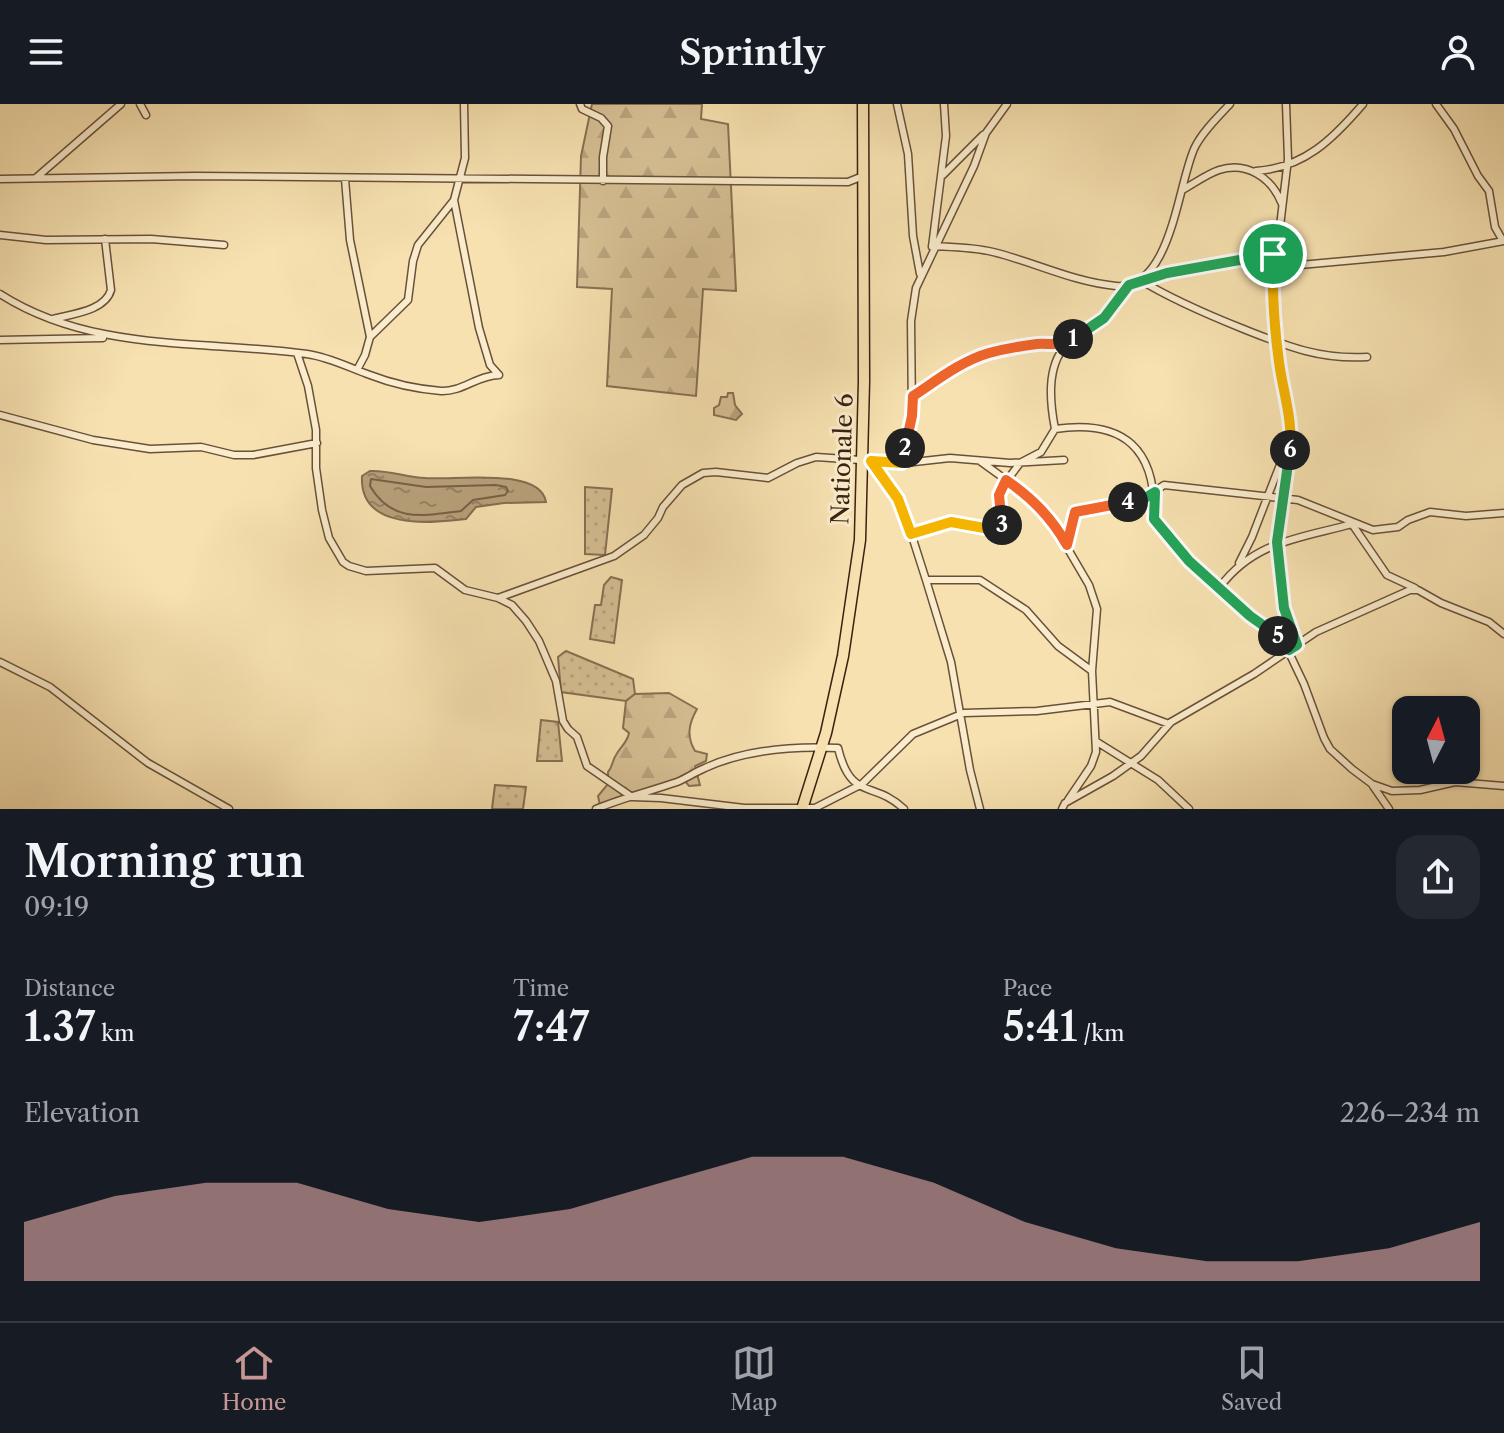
<!DOCTYPE html>
<html lang="en">
<head>
<meta charset="utf-8">
<style>
	:root { --surface:#171b24; --page:#242831; --text:#f1f3f6; --muted:#9ea1a6; --line:#363941; --accent:#c59692 }
	body { margin:0; font-family:"Libre Caslon Text",serif; background:var(--page); color:var(--text); height:100vh; display:flex; flex-direction:column; font-size:30px; white-space:nowrap }
	* { box-sizing:border-box; margin:0 }
	p { font-size:26px; color:var(--muted) }
	.icon { flex:none; width:44px; height:44px; fill:none; stroke:currentColor; stroke-width:2; stroke-linecap:round; stroke-linejoin:round }
	.map { position:relative; height:705px; overflow:hidden }
	.panel { display:flex; flex-direction:column; background:var(--surface); flex:1 }
	.panel>* { flex:none }
	.needle { width:52px; rotate:6deg }
	.fabs { position:absolute; left:1392px; top:592px; display:grid; gap:16px }
	.fabs a { display:grid; place-items:center; width:88px; height:88px; border-radius:16px; background:var(--surface); box-shadow:0 2px 6px #0004; font-size:40px }
	.pin { position:absolute; display:grid; place-items:center; width:68px; height:68px; color:#fff; margin:-34px; border:4px solid #fff; border-radius:50%; box-shadow:0 2px 8px #0007 }
	.km { position:absolute; width:40px; height:40px; margin:-20px; border-radius:50%; background:#222; color:#fff; font-size:22px; line-height:40px; text-align:center }
	.round { display:grid; place-items:center; flex:none; width:84px; height:84px; border-radius:24px; background:var(--page) }
	.summary { display:flex; align-items:center; justify-content:space-between; height:136px; padding:0 24px }
	h1 { font-size:44px; font-weight:600; line-height:60px }
	.stats { display:grid; grid-template-columns:repeat(3,1fr); gap:12px; height:136px; padding:8px 24px }
	.stats div { display:grid; align-content:center }
	.stats b { font-size:40px; font-weight:600 }
	.stats small { font-size:22px; font-weight:400 }
	.stats p { font-size:22px }
	.chart { height:224px; padding:16px 24px }
	.chart p { display:flex; justify-content:space-between }
	.chart svg { width:100%; height:144px; margin-top:8px; fill:var(--accent); opacity:.7 }
	header { display:flex; justify-content:space-between; align-items:center; height:104px; padding:0 24px; background:var(--surface); font-size:36px; font-weight:600 }
	.tab-bar { display:flex; justify-content:space-around; align-items:center; height:112px; border-top:2px solid var(--line); background:var(--surface); font-size:22px; color:var(--muted) }
	.tab-bar a { display:grid; justify-items:center; gap:4px }
	.tab-bar .selected { color:var(--accent) }
	.map>svg:first-child { display:block }
</style>
</head>
<body>
<header><svg class="icon" aria-label="menu" viewBox="0 0 24 24"><path d="M4 6h16M4 12h16M4 18h16"/></svg>Sprintly<svg class="icon" aria-label="person" viewBox="0 0 24 24"><circle cx="12" cy="8" r="4"/><path d="M4 21q1-7 8-7t8 7"/></svg></header>
<div class="map">
<svg width="1504" height="705" viewBox="0 0 1504 705">
	<defs>
		<pattern id="grass-dots" width="8" height="8" patternUnits="userSpaceOnUse" patternTransform="scale(2)"><rect width="8" height="8" fill="#d7c095"/><path d="M2 2h.1M6 6h.1" fill="none" stroke="#b9a57f" stroke-width="1.8" stroke-linecap="round"/></pattern>
		<pattern id="forest-firs" width="22" height="20" patternUnits="userSpaceOnUse" patternTransform="scale(2)"><rect width="22" height="20" fill="#d7c095"/><path d="M5 1l3.5 6h-7zM16 11l3.5 6h-7z" fill="#b9a57f"/></pattern>
		<pattern id="water-ripples" width="26" height="14" patternUnits="userSpaceOnUse" patternTransform="scale(2)"><rect width="26" height="14" fill="#b7a07a"/><path d="M2 4q2-2 4 0t4 0M15 11q2-2 4 0t4 0" fill="none" stroke="#968263"/></pattern>
	</defs>
	<rect width="100%" height="100%" fill="#f7e1b0"/>
	<filter id="stains"><feTurbulence type="fractalNoise" baseFrequency=".0025" numOctaves="4"/><feColorMatrix values="0 0 0 0 .2 0 0 0 0 .09 0 0 0 0 .02 0 0 0 .5 -.17"/></filter>
	<radialGradient id="worn" r=".72"><stop offset=".6" stop-color="#630" stop-opacity="0"/><stop offset="1" stop-color="#630" stop-opacity=".3"/></radialGradient>
	<path fill="url(#grass-dots)" stroke="#887053" stroke-width="2" d="M585,383L612,385L605,451L585,450Z
		M611,473L622,476L614,539L590,535L595,501H601L604,481Z
		M566,547L633,575L635,590L626,597L561,588L558,553Z
		M541,616L558,618L562,657H537Z
		M495,681L526,683L523,705H492Z"/>
	<path fill="url(#forest-firs)" stroke="#887053" stroke-width="2" d="M592,0H702L701,15L728,20L736,187L703,185L696,292L607,282L612,185L577,183L581,52Z
		M728,289H733L735,301L742,310L736,316L714,311V304L719,301L721,293H727Z
		M669,589L697,605C689,619 686,632 695,647L707,650L706,657L695,662L700,681L689,682L685,677L600,701L598,692L608,680V668C613,662 612,657 616,651C621,642 627,639 629,629L623,624L626,597L635,590Z"/>
	<path fill="url(#water-ripples)" stroke="#856d50" stroke-width="2" d="M370,367C388,366 406,373 425,374C451,377 540,362 546,398L504,399L476,403L466,415C431,419 359,427 362,372Z"/>
	<g fill="none" stroke-linecap="round" stroke-linejoin="round">
		<path stroke="#786046" stroke-width="2" d="M371,375L426,383L496,381L506,383L508,387L505,391L473,396L461,407C422,412 392,419 370,382Z"/>
		<g stroke="#695139" stroke-width="9">
			<path id="minor" d="M140,0L146,11
				M464,0L465,54L454,96L479,224L490,261L499,271
				M580,0L582,5L601,14L608,22L603,53V77
				M897,0L908,50L913,132L920,170
				M1286,0L1288,55L1278,139C1264,169 1276,244 1282,277C1286,295 1291,313 1291,331C1291,366 1281,400 1278,434C1274,470 1283,508 1297,541
				M1436,0L1454,25L1478,72L1489,87L1495,123L1503,137
				M1256,67C1304,64 1333,35 1363,0
				M943,71L983,31
				M37,73L121,0
				M0,75L196,72L848,78L863,72
				M345,75L350,136L370,233
				M1184,85C1195,79 1207,70 1219,66C1247,57 1272,74 1282,100
				M0,131L46,136L151,135L224,141
				M932,142C952,143 973,143 993,148C1034,158 1073,178 1116,182C1172,187 1178,77 1195,43C1203,27 1218,13 1230,0
				M932,143L946,32L944,0
				M1273,150L1167,169L1140,176C1173,196 1206,210 1241,224C1284,241 1319,256 1367,253
				M1272,167L1300,161L1444,148L1504,137
				M0,190C92,249 204,236 307,250C329,253 350,264 370,271C393,280 417,285 441,287C462,288 478,271 499,271
				M53,215C72,210 105,207 111,186L105,135
				M0,236L103,234
				M297,249L308,282L316,326V364L322,406L329,434L343,458L349,462L366,467L435,464L465,486L498,494L512,501L526,517L539,537L556,577L563,617L568,625L577,633L587,662L632,693L661,694L744,704H815L862,680L913,630L964,609L1037,607L1110,598L1169,620
				M357,266L365,251L370,233L408,196L413,157L418,141L454,96
				M913,292C971,254 996,241 1067,240
				M0,311L93,336L150,345L201,343L234,351H253L317,339
				M1055,325C1124,315 1157,345 1154,415L1189,457L1250,512L1283,536L1304,580L1324,634L1330,645L1352,665L1372,680L1392,687L1420,686L1455,678L1504,682
				M871,357L903,404L926,476L951,558L970,666L980,705
				M980,357L1034,396L1051,416L1089,481L1097,505L1092,567L1096,648L1091,662L1068,696
				M902,359L912,312L911,217L916,184L974,62L986,29L1007,0
				M911,430L951,418L1001,427L999,391L1002,383L1020,359L1041,348L1055,325C1050,299 1046,263 1066,241C1075,230 1091,224 1102,215C1114,206 1121,193 1129,181
				M1067,441L1075,408L1145,394L1164,381L1298,396L1373,426L1398,423L1408,416L1430,408L1466,412L1504,409
				M1239,459L1252,433L1288,340
				M926,476H980L1026,506L1058,542L1092,567
				M1220,483C1254,437 1301,434 1352,420L1387,471L1415,484
				M498,494L614,452L644,431L658,414L663,403L682,381L703,369L716,368L768,374L797,359L816,353L905,359L950,354L1010,359L1064,356
				M0,558L50,583L148,659L229,705
				M1097,638L1158,676L1189,705
				M1373,682L1389,705
				M596,705C622,694 651,687 677,678C687,674 695,668 705,664C746,645 793,642 838,644C851,698 874,676 904,705
				M1062,705L1065,699L1113,672L1141,652L1171,618L1254,570L1316,528L1410,486H1418L1441,499L1489,518L1504,530"/>
		</g>
		<g stroke="#3a2111" stroke-width="13">
			<path id="primary" d="M802,705L826,629L843,552L860,436L864,277L863,0"/>
		</g>
		<use href="#minor" stroke="#faeccc" stroke-width="6"/>
		<use href="#primary" stroke="#f7e1b0" stroke-width="10"/>
	</g>
	<g fill="none" stroke-linecap="round" stroke-linejoin="round">
		<g stroke="#fff" stroke-width="16">
			<path id="split-1" d="M1073,235L1104,214L1129,181L1167,169L1273,150"/>
		</g>
		<g stroke="#fff" stroke-width="16">
			<path id="split-2" d="M905,344L912,312L913,292C936,277 961,257 989,249C1004,245 1021,242 1037,240C1050,239 1063,243 1073,235"/>
		</g>
		<g stroke="#fff" stroke-width="16">
			<path id="split-3" d="M905,344L902,359L871,357L898,395L911,430L951,418L1001,427L1002,421"/>
		</g>
		<g stroke="#fff" stroke-width="16">
			<path id="split-4" d="M1002,421L999,391L1006,376C1032,394 1051,413 1067,441L1075,408L1128,398"/>
		</g>
		<g stroke="#fff" stroke-width="16">
			<path id="split-5" d="M1128,398L1145,394L1155,388L1154,415L1189,457L1250,512L1278,532"/>
		</g>
		<g stroke="#fff" stroke-width="16">
			<path id="split-6" d="M1278,532L1289,546L1297,541L1284,504L1277,438L1290,346"/>
		</g>
		<g stroke="#fff" stroke-width="16">
			<path id="split-7" d="M1273,150C1272,186 1274,222 1279,258C1283,288 1293,316 1290,346"/>
		</g>
		<use href="#split-1" stroke="#22a559" stroke-width="10"/>
		<use href="#split-2" stroke="#f0652b" stroke-width="10"/>
		<use href="#split-3" stroke="#f5b400" stroke-width="10"/>
		<use href="#split-4" stroke="#f0652b" stroke-width="10"/>
		<use href="#split-5" stroke="#22a559" stroke-width="10"/>
		<use href="#split-6" stroke="#22a559" stroke-width="10"/>
		<use href="#split-7" stroke="#f5b400" stroke-width="10"/>
	</g>
	<g text-anchor="middle" dominant-baseline="central" stroke-width="6" stroke-linejoin="round" paint-order="stroke">
		<g font-size="24" fill="#3a2111" stroke="#faeccc">
			<text transform="translate(842 355) rotate(-88)">Nationale 6</text>
		</g>
	</g>
	<rect width="100%" height="100%" filter="url(#stains)"/>
	<rect width="100%" height="100%" fill="url(#worn)"/>
</svg>
<div class="fabs">
<a><svg class="needle" viewBox="-14 -14 28 28"><path d="M0-13l5 13h-10z" fill="#e53935"/><path d="M0 13l5-13h-10z" fill="#9ea1a6"/></svg></a>
</div>
<div class="pin" style="left:1273px;top:150px;background:#1e9e55"><svg class="icon" aria-label="arrive" viewBox="0 0 24 24"><path d="M6 21V4h12l-3 4 3 4H6"/></svg></div>
<b class="km" style="left:1073px;top:235px">1</b>
<b class="km" style="left:905px;top:344px">2</b>
<b class="km" style="left:1002px;top:421px">3</b>
<b class="km" style="left:1128px;top:398px">4</b>
<b class="km" style="left:1278px;top:532px">5</b>
<b class="km" style="left:1290px;top:346px">6</b>
</div>
<section class="panel">
<div class="summary"><div><h1>Morning run</h1><p>09:19</p></div><a class="round"><svg class="icon" aria-label="share" viewBox="0 0 24 24"><path d="M12 15V3M7 8l5-5 5 5M5 13v7h14v-7"/></svg></a></div>
<div class="stats">
<div><p>Distance</p><b>1.37<small> km</small></b></div>
<div><p>Time</p><b>7:47</b></div>
<div><p>Pace</p><b>5:41<small> /km</small></b></div>
</div>
<div class="chart"><p><span>Elevation</span>226–234 m</p>
<svg viewBox="0 0 160 44" preserveAspectRatio="none"><path d="M0 44V26L10 18L20 14L30 14L40 22L50 26L60 22L70 14L80 6L90 6L100 14L110 26L120 34L130 38L140 38L150 34L160 26V44z"/></svg>
</div>
</section>
<nav class="tab-bar">
<a class="selected"><svg class="icon" aria-label="home" viewBox="0 0 24 24"><path d="M3 11l9-7 9 7M6 9v11h12V9"/></svg>Home</a>
<a><svg class="icon" aria-label="map" viewBox="0 0 24 24"><path d="M3 6l6-2 6 2 6-2v14l-6 2-6-2-6 2zM9 4v14M15 6v14"/></svg>Map</a>
<a><svg class="icon" aria-label="saved" viewBox="0 0 24 24"><path d="M7 4h10v16l-5-4-5 4z"/></svg>Saved</a>
</nav>
</body>
</html>
